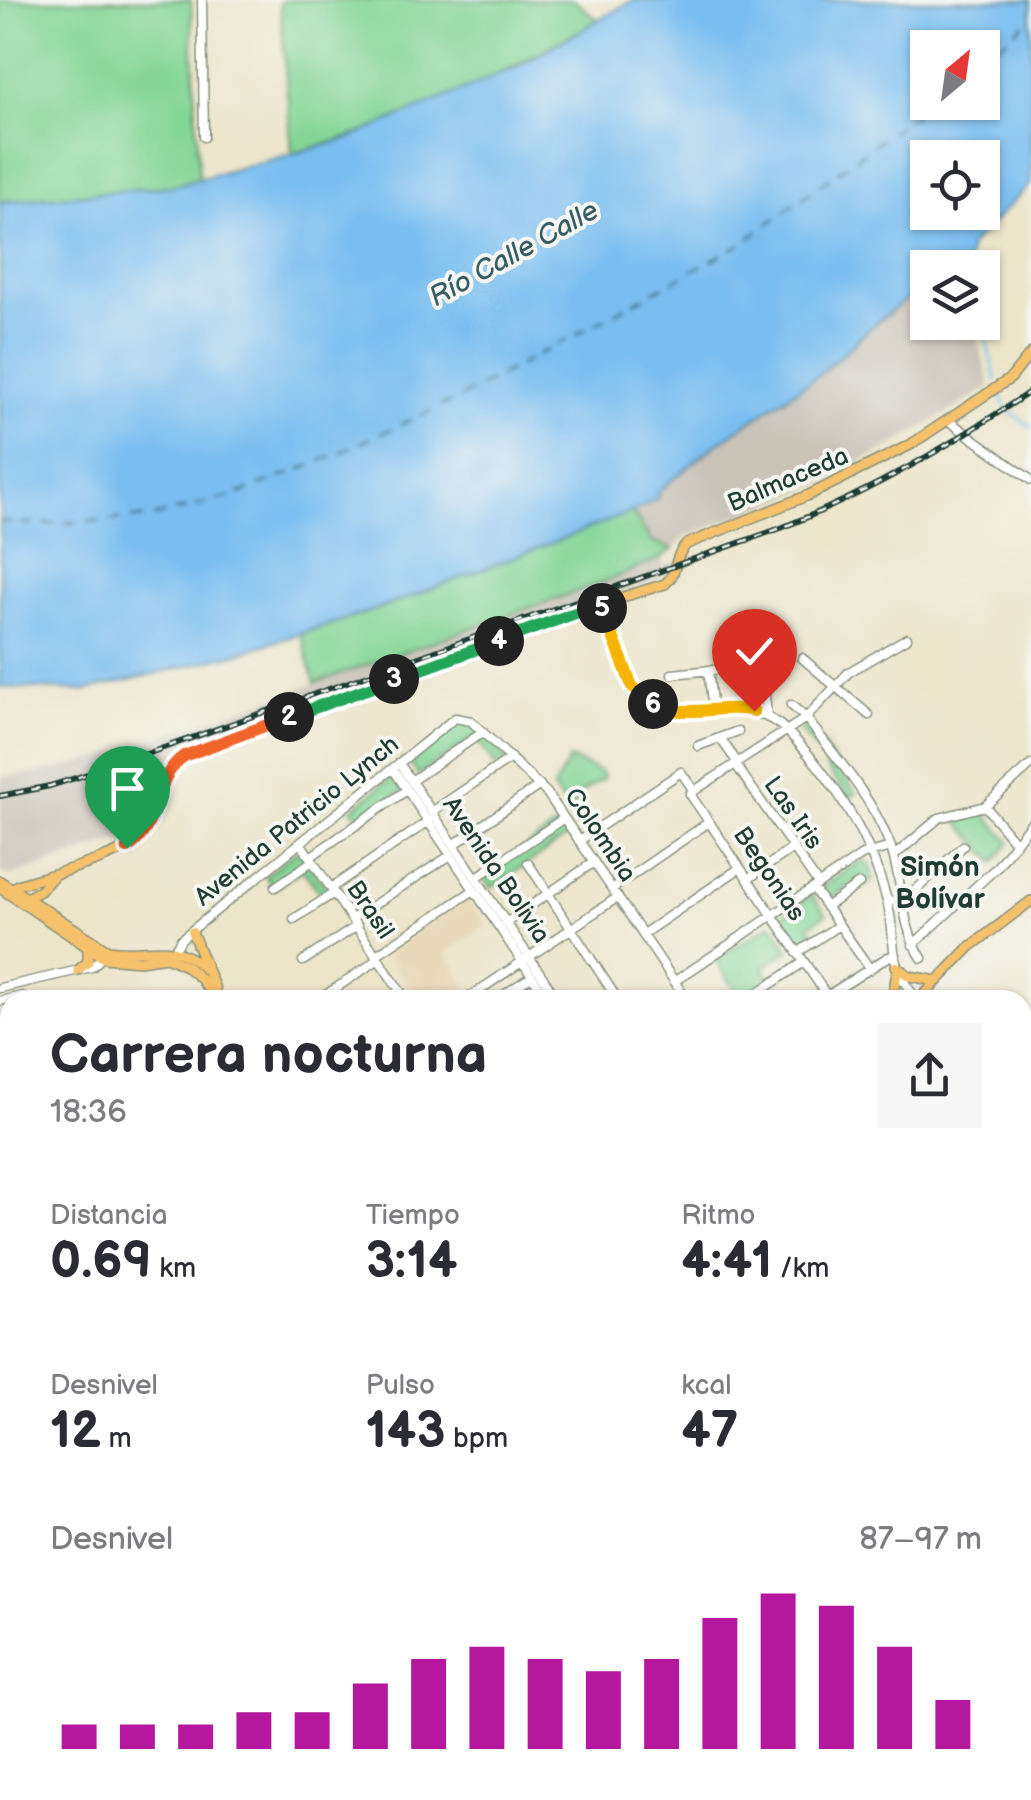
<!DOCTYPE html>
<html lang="es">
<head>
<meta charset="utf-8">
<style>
	:root { --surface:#fff; --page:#f7f7f7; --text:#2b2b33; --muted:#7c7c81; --accent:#b5179e }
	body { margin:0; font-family:"Balsamiq Sans",sans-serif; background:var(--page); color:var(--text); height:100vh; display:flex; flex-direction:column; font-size:38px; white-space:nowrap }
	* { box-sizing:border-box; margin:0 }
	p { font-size:32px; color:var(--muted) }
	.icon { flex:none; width:55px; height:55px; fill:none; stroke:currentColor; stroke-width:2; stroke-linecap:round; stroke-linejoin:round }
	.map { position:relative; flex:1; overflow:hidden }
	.panel { position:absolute; left:0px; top:990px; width:1032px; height:810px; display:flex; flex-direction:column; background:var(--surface); border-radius:30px 30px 0 0; box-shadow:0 2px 8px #0004 }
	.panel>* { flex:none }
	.needle { width:65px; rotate:29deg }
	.tools { position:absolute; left:910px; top:30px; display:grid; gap:20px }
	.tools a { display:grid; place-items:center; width:90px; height:90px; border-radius:0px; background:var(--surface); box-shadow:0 2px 8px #0004; font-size:50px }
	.pin { position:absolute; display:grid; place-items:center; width:85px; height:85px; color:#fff; margin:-102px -42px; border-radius:50% 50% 50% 0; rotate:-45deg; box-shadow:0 0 10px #0007 }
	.pin .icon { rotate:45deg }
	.km { position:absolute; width:50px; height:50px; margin:-25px; border-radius:50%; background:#222; color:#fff; font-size:28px; line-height:50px; text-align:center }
	.round { display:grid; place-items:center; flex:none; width:105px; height:105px; border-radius:0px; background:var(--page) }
	.overview { display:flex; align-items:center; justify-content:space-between; height:170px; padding:0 50px }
	h1 { font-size:55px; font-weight:700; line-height:75px }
	.metrics { display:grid; grid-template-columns:repeat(3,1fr); gap:15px; height:170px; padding:10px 50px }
	.metrics div { display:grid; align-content:center }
	.metrics b { font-size:50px; font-weight:700 }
	.metrics small { font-size:28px; font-weight:400 }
	.metrics p { font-size:28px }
	.chart { height:280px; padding:20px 50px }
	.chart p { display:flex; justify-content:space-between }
	.chart svg { width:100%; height:180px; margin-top:10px; stroke:var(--accent); stroke-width:6 }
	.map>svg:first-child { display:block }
</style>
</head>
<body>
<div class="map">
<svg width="1031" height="1800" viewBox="0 0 1031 1800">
	<rect width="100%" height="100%" fill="#f6f6f2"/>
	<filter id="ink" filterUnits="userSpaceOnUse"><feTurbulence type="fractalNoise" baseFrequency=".01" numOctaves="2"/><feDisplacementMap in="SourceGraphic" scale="20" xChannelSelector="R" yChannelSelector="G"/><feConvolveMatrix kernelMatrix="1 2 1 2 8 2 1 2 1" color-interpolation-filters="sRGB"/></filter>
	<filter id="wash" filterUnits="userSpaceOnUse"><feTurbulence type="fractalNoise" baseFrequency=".0048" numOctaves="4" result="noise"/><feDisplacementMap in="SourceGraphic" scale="40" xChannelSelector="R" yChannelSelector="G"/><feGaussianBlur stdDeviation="2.25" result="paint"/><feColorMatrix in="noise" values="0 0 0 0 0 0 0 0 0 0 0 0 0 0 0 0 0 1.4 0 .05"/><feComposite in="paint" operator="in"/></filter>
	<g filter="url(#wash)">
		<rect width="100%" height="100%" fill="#ece5ca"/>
		<path fill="#e9d9ba" d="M467,898L486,925L446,953L468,986L447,1000H418L386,952Z"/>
		<path fill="#c9c3b8" d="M927,284L928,322L974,323L990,387L890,447L795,493L687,536L673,549L652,542L632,512L657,499L659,491L715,445L820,374L877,322Z
			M694,556L688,568L135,770L144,808L142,821L129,837L11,876L0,873V777L59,769L125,750L609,580L661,558L664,566Z"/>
		<path fill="#83d595" stroke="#518964" stroke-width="2.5" d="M0,0H191L199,178L172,186L0,202Z
			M285,0H574L598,20C502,75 400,126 292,154L280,3Z
			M632,512L652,542L673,549L661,558L609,580L315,683L301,634L387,606Z
			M459,722L473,725L507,759L496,767L475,737L418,775L411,765L413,759Z
			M806,725L810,726L856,794L848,798L825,765L824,757L800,731Z
			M569,759L601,772L604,778L573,798L578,809L562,802L553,789Z
			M390,779H395L403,791L361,820L352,809Z
			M983,811L1010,842L995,862L955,818Z
			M562,823L570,835L491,888L482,876Z
			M296,851L303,854L330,893L323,897L302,869L274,888L265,876Z
			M862,860L871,866L873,880L865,886L857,880L828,901L822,887Z
			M812,895L826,914L810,925L815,935L799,946L781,916Z
			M771,924L775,926L789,950L764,967L771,979L741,998L716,960Z"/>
		<path fill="#6ab67e" stroke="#447a59" stroke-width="2.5" d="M1031,1131V1800H922L926,1790H1022V1143Z"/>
		<path fill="#79bef0" stroke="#4c7e92" stroke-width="2.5" fill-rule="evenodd" d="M633,0H1031V183L970,246L966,267L928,268L927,284L877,322L820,374L715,445L659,491L657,499L632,512L387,606L243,652L85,691L0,687V202L172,186L348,139L517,67ZM928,48H982V102H928ZM928,158H982V212H928Z"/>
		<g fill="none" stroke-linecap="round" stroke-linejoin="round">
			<path stroke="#79bef0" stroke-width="2.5" d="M982,322L996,380
				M1000,393L1007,410L1031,426"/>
			<path stroke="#365d63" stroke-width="2.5" stroke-dasharray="12 10" stroke-linecap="butt" d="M982,59L1031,18
				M0,522L49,524L155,517L236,495L312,465L461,397L741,244L931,102"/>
		</g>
	</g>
	<g filter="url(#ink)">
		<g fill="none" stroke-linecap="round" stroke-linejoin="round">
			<g stroke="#86917f" stroke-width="11">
				<path id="minor" d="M202,0L204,137
					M949,421L1031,480
					M600,604C610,630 617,666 634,689C673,740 738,682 788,732C833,778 871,838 887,901C899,945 884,963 918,1000
					M759,631L767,716
					M802,658L869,715
					M708,670L713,710
					M672,674L762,665
					M791,705L806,718C835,756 870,795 888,840C904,877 899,926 922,958
					M720,738L737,762
					M698,746L738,731
					M399,763L558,1000
					M736,765L818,884
					M393,769L548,1000
					M411,781L483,732
					M694,791L806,718L849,672L907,638
					M985,806L1014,841
					M433,811L511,758
					M579,841L681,772L694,791L690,794L830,1000
					M301,844L406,1000
					M455,844L540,785
					M894,856L939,818L985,806L1031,765
					M310,857L407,790
					M528,863L618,1000
					M477,877L564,818
					M748,879L793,848
					M275,887L308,864
					M331,888L429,821
					M813,888L870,969
					M612,889L709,822
					M887,901L905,900L963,846
					M826,907L859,884
					M294,919L334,893
					M352,919L451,855
					M507,922L594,862
					M643,934L740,868
					M913,945L996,868L1031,823
					M797,953L839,925
					M172,955L181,939L455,718L471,721L547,793L687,1000
					M376,955L474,890
					M303,961L357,926
					M675,981L862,855L891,847
					M0,988L92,967L106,953
					M827,996L888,957L895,955
					M318,1000L379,959
					M465,1000L618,897
					M496,1000L532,976
					M747,1000L804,962
					M879,1000L884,996
					M0,1001L22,996
					M0,1060L10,1058
					M0,1111L10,1109
					M0,1154L10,1149
					M0,1215L10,1210
					M0,1274L10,1295
					M0,1372L10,1375
					M0,1415L2,1414
					M0,1474L10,1469
					M0,1519L10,1543
					M0,1596L10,1592
					M0,1657L10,1652
					M0,1725L10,1722
					M0,1765L10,1762
					M113,1790L116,1800
					M318,1790L322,1800
					M443,1790L447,1800
					M575,1790L579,1800
					M15,1800L44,1790
					M328,1800L355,1790
					M454,1800L481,1790
					M649,1800V1790
					M770,1800L771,1790"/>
			</g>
			<g stroke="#86917f" stroke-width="12">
				<path id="major" d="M0,881L108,950C147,957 172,937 205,969
					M0,888L104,958L139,961L166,957L186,966L201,979L216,1000
					M9,894L17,885C45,876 125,857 142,836C163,810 155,774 186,755L600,604L665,584C678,574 673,556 687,544L809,495L910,445L1011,378L1031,353
					M24,899L40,891L54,875
					M192,932L215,989
					M896,966L909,976L937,981
					M78,970L88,962V948
					M892,1000L897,972
					M919,1000L970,947L1031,901
					M1022,1128L1031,1115
					M211,1800L237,1790
					M244,1800L269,1790
					M910,1800L914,1790"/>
			</g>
			<use href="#minor" stroke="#fff" stroke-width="8"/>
			<use href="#major" stroke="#f5c16b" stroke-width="9"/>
			<g stroke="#1f3d34" stroke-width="6">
				<path id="rail" d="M0,796L50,786L110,767L781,528C871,492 951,445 1031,391"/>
			</g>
			<use href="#rail" stroke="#f6f6f2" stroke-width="2.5" stroke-dasharray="8" stroke-linecap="butt"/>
		</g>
	</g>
	<g fill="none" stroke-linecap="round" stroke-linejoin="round" filter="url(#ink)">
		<g stroke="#fff" stroke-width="20">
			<path id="split-1" d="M127,848C162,827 151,779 184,756"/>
		</g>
		<g stroke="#fff" stroke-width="20">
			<path id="split-2" d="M184,756L289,717"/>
		</g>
		<g stroke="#fff" stroke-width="20">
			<path id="split-3" d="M289,717L394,679"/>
		</g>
		<g stroke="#fff" stroke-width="20">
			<path id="split-4" d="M394,679L499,641"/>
		</g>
		<g stroke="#fff" stroke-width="20">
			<path id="split-5" d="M499,641L600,604L602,608"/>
		</g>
		<g stroke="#fff" stroke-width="20">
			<path id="split-6" d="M602,608L632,686L653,704"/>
		</g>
		<g stroke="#fff" stroke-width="20">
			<path id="split-7" d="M653,704C686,720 720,703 754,711"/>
		</g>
		<use href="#split-1" stroke="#f0652b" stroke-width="12"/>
		<use href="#split-2" stroke="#f0652b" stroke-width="12"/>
		<use href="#split-3" stroke="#22a559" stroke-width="12"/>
		<use href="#split-4" stroke="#22a559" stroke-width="12"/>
		<use href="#split-5" stroke="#22a559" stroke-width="12"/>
		<use href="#split-6" stroke="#f5b400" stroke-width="12"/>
		<use href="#split-7" stroke="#f5b400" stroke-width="12"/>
	</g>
	<g text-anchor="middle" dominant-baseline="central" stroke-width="8" stroke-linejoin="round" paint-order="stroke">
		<g font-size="25" fill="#1f3d34" stroke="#f6f6f2">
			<text transform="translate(788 480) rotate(-23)">Balmaceda</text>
			<text transform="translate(793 813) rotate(55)">Las Iris</text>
			<text transform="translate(297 821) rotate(-39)">Avenida Patricio Lynch</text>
			<text transform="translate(600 835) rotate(56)">Colombia</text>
			<text transform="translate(496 870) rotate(56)">Avenida Bolivia</text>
			<text transform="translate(769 874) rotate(56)">Begonias</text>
			<text transform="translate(370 910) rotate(56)">Brasil</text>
		</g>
		<g font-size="28" font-style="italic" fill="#365d63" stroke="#f6f6f2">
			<text transform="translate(514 254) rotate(-29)">Río Calle Calle</text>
		</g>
		<g font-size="28" font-weight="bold" fill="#1f3d34" stroke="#f6f6f2">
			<text x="940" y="867">Simón<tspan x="940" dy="32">Bolívar</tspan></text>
		</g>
	</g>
</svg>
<div class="tools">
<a><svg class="needle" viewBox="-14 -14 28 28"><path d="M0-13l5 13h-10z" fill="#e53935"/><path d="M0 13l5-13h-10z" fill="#7c7c81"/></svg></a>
<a><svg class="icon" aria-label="locate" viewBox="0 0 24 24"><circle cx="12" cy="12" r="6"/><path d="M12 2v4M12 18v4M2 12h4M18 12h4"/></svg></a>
<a><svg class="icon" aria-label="layers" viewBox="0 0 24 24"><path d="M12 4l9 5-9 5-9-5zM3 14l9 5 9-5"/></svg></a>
</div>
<div class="pin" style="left:127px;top:848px;background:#1e9e55"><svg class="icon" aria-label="arrive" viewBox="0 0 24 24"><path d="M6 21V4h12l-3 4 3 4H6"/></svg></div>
<div class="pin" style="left:754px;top:711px;background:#d93025"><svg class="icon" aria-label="check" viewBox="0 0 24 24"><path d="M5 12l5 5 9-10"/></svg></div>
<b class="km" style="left:289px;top:717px">2</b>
<b class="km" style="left:394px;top:679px">3</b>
<b class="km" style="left:499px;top:641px">4</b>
<b class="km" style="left:602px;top:608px">5</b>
<b class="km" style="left:653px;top:704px">6</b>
<section class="panel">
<div class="overview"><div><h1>Carrera nocturna</h1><p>18:36</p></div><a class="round"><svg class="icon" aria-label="share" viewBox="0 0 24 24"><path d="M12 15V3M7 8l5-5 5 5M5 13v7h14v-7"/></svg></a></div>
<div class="metrics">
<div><p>Distancia</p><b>0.69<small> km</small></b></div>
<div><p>Tiempo</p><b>3:14</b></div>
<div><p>Ritmo</p><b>4:41<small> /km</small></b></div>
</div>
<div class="metrics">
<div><p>Desnivel</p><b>12<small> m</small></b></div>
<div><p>Pulso</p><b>143<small> bpm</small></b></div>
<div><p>kcal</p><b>47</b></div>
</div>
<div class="chart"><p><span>Desnivel</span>87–97 m</p>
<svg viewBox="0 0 160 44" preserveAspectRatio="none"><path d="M5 44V38M15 44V38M25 44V38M35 44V35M45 44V35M55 44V28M65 44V22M75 44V19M85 44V22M95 44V25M105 44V22M115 44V12M125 44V6M135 44V9M145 44V19M155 44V32"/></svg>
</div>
</section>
</div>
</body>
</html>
